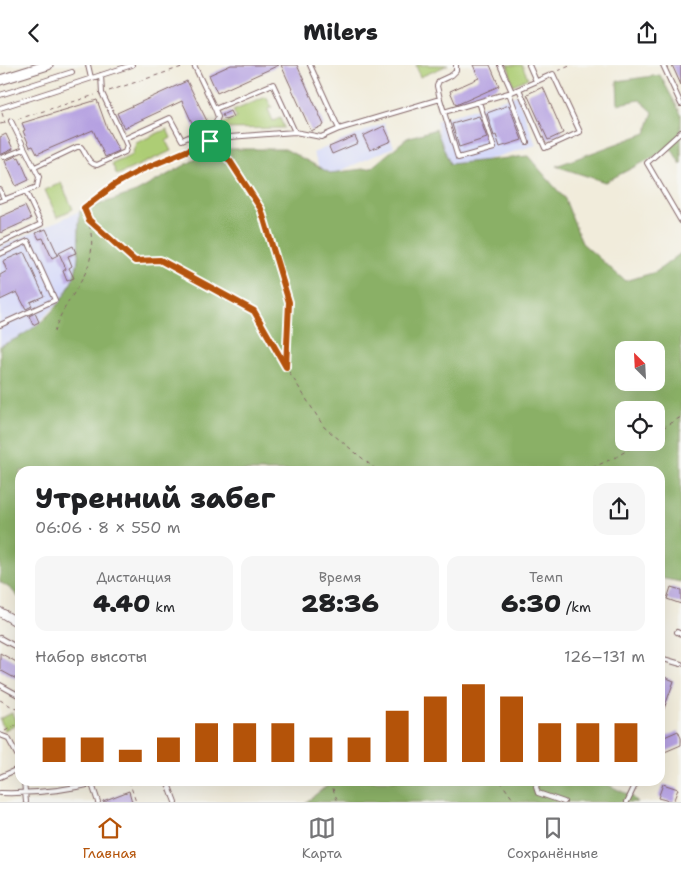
<!DOCTYPE html>
<html lang="ru">
<head>
<meta charset="utf-8">
<style>
	:root { --surface:#fff; --page:#f6f6f6; --text:#202124; --muted:#757577; --line:#e0e0e0; --accent:#b45309 }
	body { margin:0; font-family:"Shantell Sans",sans-serif; background:var(--page); color:var(--text); height:100vh; display:flex; flex-direction:column; font-size:19px; white-space:nowrap }
	* { box-sizing:border-box; margin:0 }
	p { font-size:16px; color:var(--muted) }
	.icon { flex:none; width:28px; height:28px; fill:none; stroke:currentColor; stroke-width:2; stroke-linecap:round; stroke-linejoin:round }
	.map { position:relative; flex:1; overflow:hidden }
	.sheet { position:absolute; left:15px; top:401px; width:650px; height:320px; display:flex; flex-direction:column; background:var(--surface); border-radius:15px; box-shadow:0 5px 20px #0002 }
	.sheet>* { flex:none }
	.needle { width:32px; rotate:336deg }
	.buttons { position:absolute; left:615px; top:276px; display:grid; gap:10px }
	.buttons a { display:grid; place-items:center; width:50px; height:50px; border-radius:10px; background:var(--surface); box-shadow:0 5px 20px #0002; font-size:25px }
	.pin { position:absolute; display:grid; place-items:center; width:42px; height:42px; color:#fff; margin:-21px; border-radius:10px; box-shadow:0 2px 8px #0006 }
	.round { display:grid; place-items:center; flex:none; width:52px; height:52px; border-radius:15px; background:var(--page) }
	.head { display:flex; align-items:center; justify-content:space-between; height:85px; padding:0 20px }
	h1 { font-size:28px; font-weight:800; line-height:38px }
	.stats { display:grid; grid-template-columns:repeat(3,1fr); gap:8px; height:85px; padding:5px 20px }
	.stats div { display:grid; align-content:center; border-radius:12px; background:var(--page); text-align:center }
	.stats b { font-size:25px; font-weight:800 }
	.stats small { font-size:14px; font-weight:400 }
	.stats p { font-size:14px }
	.chart { height:140px; padding:10px 20px }
	.chart p { display:flex; justify-content:space-between }
	.chart svg { width:100%; height:90px; margin-top:5px; stroke:var(--accent); stroke-width:6 }
	header { display:flex; justify-content:space-between; align-items:center; height:65px; padding:0 20px; background:var(--surface); font-size:22px; font-weight:800 }
	.tabs { display:flex; justify-content:space-around; align-items:center; height:70px; border-top:1px solid var(--line); background:var(--surface); font-size:14px; color:var(--muted) }
	.tabs a { display:grid; justify-items:center; gap:2px }
	.tabs .current { color:var(--accent) }
	.map>svg:first-child { display:block }
</style>
</head>
<body>
<header><svg class="icon" aria-label="back" viewBox="0 0 24 24"><path d="M15 5l-7 7 7 7"/></svg>Milers<svg class="icon" aria-label="share" viewBox="0 0 24 24"><path d="M12 15V3M7 8l5-5 5 5M5 13v7h14v-7"/></svg></header>
<div class="map">
<svg width="681" height="737" viewBox="0 0 681 737">
	<rect width="100%" height="100%" fill="#f6f6f2"/>
	<filter id="ink" filterUnits="userSpaceOnUse"><feTurbulence type="fractalNoise" baseFrequency=".02" numOctaves="2"/><feDisplacementMap in="SourceGraphic" scale="10" xChannelSelector="R" yChannelSelector="G"/><feConvolveMatrix kernelMatrix="1 2 1 2 8 2 1 2 1" color-interpolation-filters="sRGB"/></filter>
	<filter id="wash" filterUnits="userSpaceOnUse"><feTurbulence type="fractalNoise" baseFrequency=".0096" numOctaves="4" result="noise"/><feDisplacementMap in="SourceGraphic" scale="20" xChannelSelector="R" yChannelSelector="G"/><feGaussianBlur stdDeviation="1.12" result="paint"/><feColorMatrix in="noise" values="0 0 0 0 0 0 0 0 0 0 0 0 0 0 0 0 0 1.4 0 .05"/><feComposite in="paint" operator="in"/></filter>
	<g filter="url(#wash)">
		<rect width="100%" height="100%" fill="#f1ecdb"/>
		<path fill="#d4d8f9" d="M517,30L536,80L448,106L436,56Z
			M384,58L394,82L324,113L313,88Z
			M80,146L78,194L74,212L68,225L61,235L34,262L24,270L0,281V182Z"/>
		<path fill="#adcd75" stroke="#7c7650" d="M416,0H448L420,12Z
			M508,0H522L528,13L513,20Z
			M266,32L272,42L268,44L273,56L280,53L284,63L220,64L222,59L237,53L233,46Z
			M167,64L171,73L166,76L171,86L117,110L112,99L132,90L136,78Z
			M61,118L73,144L57,152L45,125Z
			M12,648L17,659L4,665L0,654Z"/>
		<path fill="#8ab066" stroke="#6a6848" fill-rule="evenodd" d="M660,10L681,49V100L671,83L605,117L556,101L646,68L653,47L640,35L618,39L617,16Z
			M436,64L450,99L528,91L565,134L582,178L625,216L656,207L681,188V517L660,513V406H20V534L11,524L0,517V281C8,277 17,274 24,269C51,253 75,224 78,193C79,177 78,162 80,146L136,127L214,84H285L330,108L371,103L407,73ZM624,285H656V318H624ZM624,345H656V378H624Z
			M333,716H600L631,731L637,737H306Z"/>
		<g id="blocks">
			<path fill="#b5a1e1" d="M231,0H279L217,28L209,10Z
				M281,0H297L324,60L311,66Z
				M473,0H490L499,21L456,40L450,26L479,13Z
				M672,0H681V20Z
				M187,16L208,58L195,64L182,36L124,63L117,48Z
				M543,22L563,68L548,75L527,29Z
				M97,35L107,63L119,86L105,92L93,65L37,89L33,81L30,82L23,66L25,65L22,58Z
				M509,40L522,75L500,82L496,70L494,71L487,48Z
				M230,46L233,52L225,55L222,50Z
				M479,51L487,73L459,82L452,59Z
				M384,61L391,76L370,85L363,71Z
				M6,69L13,84L0,90V72Z
				M355,71L358,78L332,89L329,82Z
				M16,91L17,93L19,92L29,115L16,121L5,96Z
				M25,141L31,154L0,168V152Z
				M46,164L58,190L52,193L43,173L39,174L36,168Z
				M73,181L76,188L68,191L72,201L69,203L74,213L67,216L63,206L66,204L59,188Z
				M24,187L44,231L30,237L32,241L26,244L17,227L0,235V210L7,206L3,196Z
				M35,248L39,257L33,260L29,251Z
				M671,522L681,525V539L667,534Z
				M0,588L20,599V616L0,605Z
				M662,611L674,616L661,652L660,616Z
				M678,666L681,673V680L660,689V674Z
				M663,719L678,724L673,737L658,733Z
				M129,726L132,737H103V736Z"/>
		</g>
	</g>
	<g filter="url(#ink)">
		<use href="#blocks" fill-opacity="0" stroke="#846769" stroke-width="1"/>
		<g fill="none" stroke-linecap="round" stroke-linejoin="round">
			<g stroke="#846769" stroke-width="6">
				<path id="service" d="M88,0L91,13
					M194,0L215,44
					M500,0L512,27
					M529,0L536,16
					M663,0L681,39
					M101,10L102,28L124,74
					M509,28L527,77
					M0,30L72,7
					M440,34L437,21L439,16L452,10L456,6V0
					M0,43L132,0
					M444,47L458,93L494,83L479,37
					M339,64L440,34L444,47L512,27L553,9L580,67L545,83L519,24
					M681,67L647,98L681,156
					M4,92L24,84
					M35,102L77,82H81C86,88 88,99 97,100L125,87L127,81L124,74L170,53L182,75L215,60L218,52L215,44L273,19L295,67L321,72L339,64L310,0
					M114,120L141,105L217,73L295,67
					M0,125L4,134
					M0,136L37,122L39,112L11,56
					M0,178L41,159L26,127
					M0,189L28,176L55,235L0,260
					M14,555L20,549
					M677,567L681,569
					M0,573L20,584
					M660,593L681,599
					M0,620L20,631
					M0,670L8,673L20,695
					M0,712L20,703
					M24,716L26,737
					M167,716L175,737
					M538,716L536,722L538,728L564,737
					M92,719L98,737
					M0,728C35,729 70,725 104,716
					M627,737L637,716"/>
			</g>
			<g stroke="#846769" stroke-width="10">
				<path id="minor" d="M0,547L20,559"/>
			</g>
			<g stroke="#846769" stroke-width="11">
				<path id="tertiary" d="M0,15L48,0"/>
			</g>
			<path stroke="#846769" stroke-width="1" stroke-dasharray="4 4" stroke-linecap="butt" d="M558,6L572,0
				M109,26L188,0
				M2,48L5,58
				M18,54L95,30
				M0,59L5,58
				M214,80L230,97L261,144L289,237L286,302
				M89,155L135,196L160,195L254,246L286,302L324,362L378,406
				M54,267C61,243 78,226 87,204C95,184 92,162 84,143L110,123
				M656,367L681,352
				M585,406L616,392L639,378
				M0,635L20,646
				M5,666L20,658
				M129,716L136,737
				M330,716L338,737
				M500,716L515,737"/>
			<use href="#service" stroke="#fff" stroke-width="4"/>
			<use href="#minor" stroke="#fff" stroke-width="8"/>
			<use href="#tertiary" stroke="#fff" stroke-width="9"/>
		</g>
	</g>
	<g fill="none" stroke-linecap="round" stroke-linejoin="round" filter="url(#ink)">
		<g stroke="#fff" stroke-width="10">
			<path id="route" d="M210,76L230,96L261,144L289,237L286,302L254,246L160,195L135,196L89,155L84,143L114,120L141,105Z"/>
		</g>
		<use href="#route" stroke="#b45309" stroke-width="6"/>
	</g>
</svg>
<div class="buttons">
<a><svg class="needle" viewBox="-14 -14 28 28"><path d="M0-13l5 13h-10z" fill="#e53935"/><path d="M0 13l5-13h-10z" fill="#757577"/></svg></a>
<a><svg class="icon" aria-label="locate" viewBox="0 0 24 24"><circle cx="12" cy="12" r="6"/><path d="M12 2v4M12 18v4M2 12h4M18 12h4"/></svg></a>
</div>
<div class="pin" style="left:210px;top:76px;background:#1e9e55"><svg class="icon" aria-label="arrive" viewBox="0 0 24 24"><path d="M6 21V4h12l-3 4 3 4H6"/></svg></div>
<section class="sheet">
<div class="head"><div><h1>Утренний забег</h1><p>06:06 · 8 × 550 m</p></div><a class="round"><svg class="icon" aria-label="share" viewBox="0 0 24 24"><path d="M12 15V3M7 8l5-5 5 5M5 13v7h14v-7"/></svg></a></div>
<div class="stats">
<div><p>Дистанция</p><b>4.40<small> km</small></b></div>
<div><p>Время</p><b>28:36</b></div>
<div><p>Темп</p><b>6:30<small> /km</small></b></div>
</div>
<div class="chart"><p><span>Набор высоты</span>126–131 m</p>
<svg viewBox="0 0 160 44" preserveAspectRatio="none"><path d="M5 44V32M15 44V32M25 44V38M35 44V32M45 44V25M55 44V25M65 44V25M75 44V32M85 44V32M95 44V19M105 44V12M115 44V6M125 44V12M135 44V25M145 44V25M155 44V25"/></svg>
</div>
</section>
</div>
<nav class="tabs">
<a class="current"><svg class="icon" aria-label="home" viewBox="0 0 24 24"><path d="M3 11l9-7 9 7M6 9v11h12V9"/></svg>Главная</a>
<a><svg class="icon" aria-label="map" viewBox="0 0 24 24"><path d="M3 6l6-2 6 2 6-2v14l-6 2-6-2-6 2zM9 4v14M15 6v14"/></svg>Карта</a>
<a><svg class="icon" aria-label="saved" viewBox="0 0 24 24"><path d="M7 4h10v16l-5-4-5 4z"/></svg>Сохранённые</a>
</nav>
</body>
</html>
